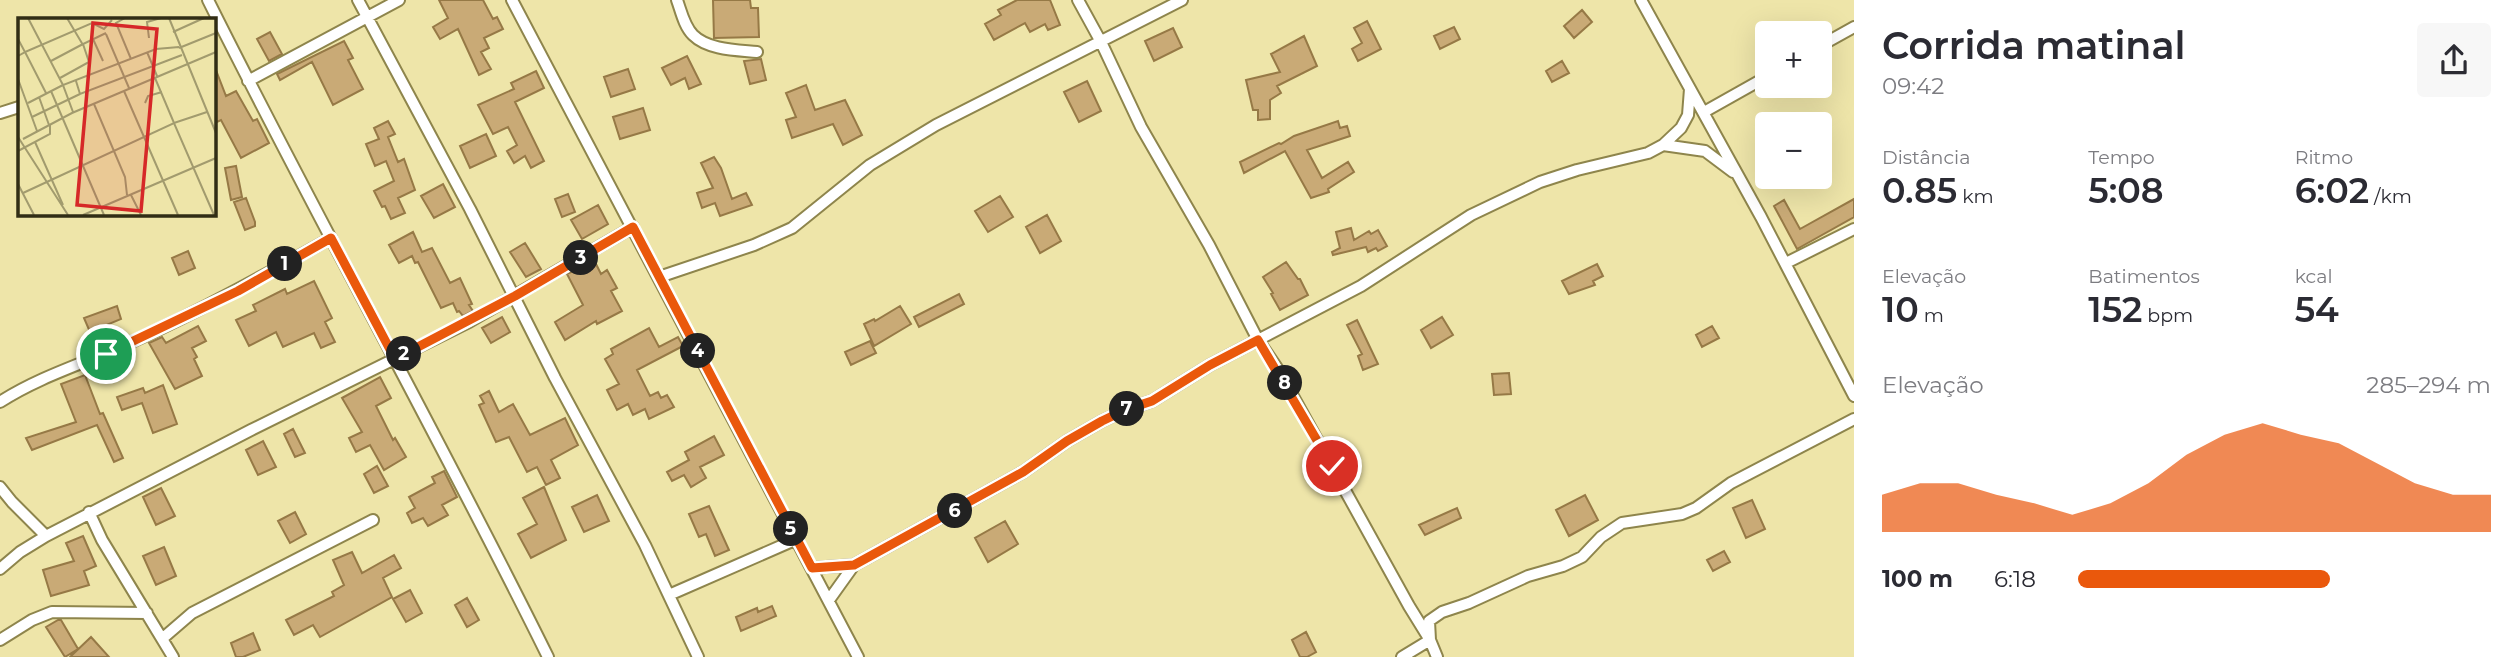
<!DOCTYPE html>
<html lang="pt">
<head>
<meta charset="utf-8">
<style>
	:root { --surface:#fff; --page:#f7f7f7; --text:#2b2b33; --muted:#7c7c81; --accent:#ea580c }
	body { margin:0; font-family:Montserrat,sans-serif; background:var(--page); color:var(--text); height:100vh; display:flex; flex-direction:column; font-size:26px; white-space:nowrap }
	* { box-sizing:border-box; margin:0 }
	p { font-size:23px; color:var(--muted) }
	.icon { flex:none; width:38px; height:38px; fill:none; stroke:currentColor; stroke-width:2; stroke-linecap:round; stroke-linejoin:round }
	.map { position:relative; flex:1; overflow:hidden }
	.sheet { display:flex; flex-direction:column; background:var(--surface); width:665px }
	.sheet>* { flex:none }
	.fabs { position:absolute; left:1755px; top:21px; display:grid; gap:14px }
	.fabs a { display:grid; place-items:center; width:77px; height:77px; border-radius:7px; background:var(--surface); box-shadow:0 7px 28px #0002; font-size:35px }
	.pin { position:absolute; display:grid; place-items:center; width:60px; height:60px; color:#fff; margin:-30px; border:4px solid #fff; border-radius:50%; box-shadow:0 2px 7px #0007 }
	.km { position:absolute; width:35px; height:35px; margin:-18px; border-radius:50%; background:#222; color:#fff; font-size:19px; line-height:35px; text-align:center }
	.round { display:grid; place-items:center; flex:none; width:74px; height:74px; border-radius:7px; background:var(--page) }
	.head { display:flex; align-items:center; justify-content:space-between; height:119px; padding:0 28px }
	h1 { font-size:38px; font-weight:600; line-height:52px }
	.stats { display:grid; grid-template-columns:repeat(3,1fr); gap:10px; height:119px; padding:7px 28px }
	.stats div { display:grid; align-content:center }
	.stats b { font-size:35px; font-weight:600 }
	.stats small { font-size:19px; font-weight:400 }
	.stats p { font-size:19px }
	.chart { height:196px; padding:14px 28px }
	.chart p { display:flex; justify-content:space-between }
	.chart svg { width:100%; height:126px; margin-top:7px; fill:var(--accent); opacity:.7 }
	ul { padding:0 28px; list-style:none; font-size:23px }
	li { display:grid; grid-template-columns:112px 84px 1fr; align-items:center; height:52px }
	li i { height:18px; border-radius:9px; background:var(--accent) }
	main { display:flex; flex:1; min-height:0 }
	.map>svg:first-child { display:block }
</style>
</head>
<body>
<main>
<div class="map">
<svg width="1854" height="657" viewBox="0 0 1854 657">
	<rect width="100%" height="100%" fill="#eee5a9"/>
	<path fill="#c9aa76" stroke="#967946" stroke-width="2" d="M439,0H483L493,19L497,17L503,29L484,38L489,48L481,52L491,69L479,75L458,29L440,39L433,27L448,18Z
		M713,0H750L751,8H758L759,37L714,38Z
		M1017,0H1050L1060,25L1048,30L1045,24L1030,32L1025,23L994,40L985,24L1001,15L998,10Z
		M1582,10L1592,22L1574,38L1564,26Z
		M1367,21L1381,49L1358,61L1352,49L1362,43L1354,28Z
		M1454,27L1460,39L1440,49L1434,36Z
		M1173,28L1182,47L1154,61L1145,41Z
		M270,32L282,54L269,61L257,39Z
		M1304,36L1317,66L1277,86L1281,93L1270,100V119L1258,120V110H1253L1246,80L1280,72L1271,54Z
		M344,41L353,58L348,60L363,89L333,105L312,62L280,80L277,74Z
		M687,56L701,84L689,89L685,78L671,85L662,68Z
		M761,59L766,80L750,84L744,61Z
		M1562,61L1569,73L1552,82L1546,71Z
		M214,65L226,96L236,91L253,121L257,119L269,143L241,158L221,120L217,122L214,116Z
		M628,69L635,89L611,97L604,77Z
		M536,71L544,88L515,102L544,161L531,168L525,156L514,163L507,151L517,145L508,127L493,134L478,105L514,89L511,83Z
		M1087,81L1101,111L1079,122L1064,92Z
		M806,85L815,110L845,100L862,135L843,145L833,124L792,138L786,120L796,117L786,93Z
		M643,108L650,130L620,139L613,117Z
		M388,121L395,134L388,137L398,162L404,159L415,190L398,198L405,213L391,219L385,206L382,207L374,191L394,181L386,161L375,166L366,144L379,139L374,128Z
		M1338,121L1340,128L1347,126L1350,136L1307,150L1322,178L1348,162L1354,172L1328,189L1329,192L1311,198L1285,151L1244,173L1240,162L1279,143L1281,144L1294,136Z
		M486,134L496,156L470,168L460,146Z
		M714,157L721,168L732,199L746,193L752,205L720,216L715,203L702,208L697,193L713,188L701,163Z
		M236,166L242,197L231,200L225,168Z
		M443,184L455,207L434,218L421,196Z
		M568,194L575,212L562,217L555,199Z
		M1000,196L1013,217L988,232L975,211Z
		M246,198L255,222V226L245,230L234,202Z
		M1854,199V217L1797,249L1774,206L1784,200L1800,229Z
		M598,205L608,224L582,239L571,220Z
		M1047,215L1061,241L1040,253L1026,227Z
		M1351,228L1354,240L1369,231L1371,234L1378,230L1387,246L1378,251L1376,248L1368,252L1366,247L1333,255L1332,252L1340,248L1336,232Z
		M413,232L422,252L432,248L450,283L460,278L472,304L469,305L473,311L463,316L459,311L457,312L453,303L441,308L418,262L415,263L412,256L399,263L389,245Z
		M525,243L541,269L526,277L510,252Z
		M188,251L195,268L179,275L172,258Z
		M594,260L601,274L607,270L617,288L611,291L622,311L597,324L596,321L565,340L555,322L583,305L567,274Z
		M1286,262L1298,279H1300L1308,295L1280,310L1271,294L1273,293L1263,277Z
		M1597,264L1603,276L1593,281L1595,285L1569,294L1562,281Z
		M314,281L332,318L325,322L335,342L321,348L314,333L283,347L276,332L249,346L236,320L256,311L253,305L285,289L287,294Z
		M959,294L964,304L919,327L914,317Z
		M117,306L121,319L90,332L84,318Z
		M900,306L911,324L874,346L864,324L874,319L875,321Z
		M502,317L510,332L491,343L482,328Z
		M1442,317L1453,335L1431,348L1421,330Z
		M1357,320L1378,364L1363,370L1358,356L1362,354L1347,325Z
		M198,326L206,341L192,348L197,357L194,359L202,376L175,389L149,343L162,337L166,343Z
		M1712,326L1719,338L1702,347L1696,335Z
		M649,328L659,347L678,337L683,346L637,370L650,396L658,392L661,398L667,395L674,407L649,419L645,409L633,415L628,404L617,410L607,390L619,384L605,359L613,354L611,349Z
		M870,341L876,353L851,365L845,352Z
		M1509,373L1511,394L1494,395L1492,374Z
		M85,375L100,414L103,413L123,458L114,462L97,425L32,450L26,438L76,422L61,384Z
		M380,377L391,398L376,406L393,440L395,438L406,457L384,470L370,445L356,452L349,438L362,432L342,398Z
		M163,385L177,424L153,433L142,403L122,410L117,397L143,388L145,393Z
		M489,391L499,412L513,404L530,435L565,418L578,445L551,460L560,478L546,485L537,467L527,472L509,437L496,442L479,405L484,403L480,396Z
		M293,429L305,453L295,457L284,434Z
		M714,436L724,455L700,467L706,478L691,487L684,475L672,481L667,472L689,460L685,452Z
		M263,441L276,467L258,475L246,450Z
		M377,466L388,486L374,493L364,474Z
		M444,471L457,497L442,505L448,515L428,526L423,518L412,523L407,513L415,508L409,497L435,483L432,477Z
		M544,487L566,540L531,558L518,534L537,524L523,498Z
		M161,488L175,516L156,525L143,497Z
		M597,495L609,521L584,532L572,507Z
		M1585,495L1598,520L1569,536L1556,510Z
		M1752,500L1765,529L1746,538L1733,508Z
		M709,506L729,550L715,556L706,534L699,537L689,514Z
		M1457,508L1461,518L1425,535L1419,525Z
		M295,512L306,534L290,543L278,521Z
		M1005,521L1018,544L988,562L975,538Z
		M83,536L96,566L84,571L89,585L51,596L43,570L74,561L66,543Z
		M164,547L176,576L156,585L143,556Z
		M1724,551L1730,562L1713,571L1707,560Z
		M352,552L362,573L394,555L401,568L383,578L392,597L320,637L313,625L294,635L286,620L334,596L332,592L344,585L333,560Z
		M410,590L422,613L406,622L393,599Z
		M467,598L479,620L467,627L455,605Z
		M772,606L776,616L741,631L736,617L757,608L758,612Z
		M58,620H61L78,649L65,657L46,627Z
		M1306,632L1316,652L1307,657H1300L1292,640Z
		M253,633L260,650L243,657H236L231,643Z
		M91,637L109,657H70Z"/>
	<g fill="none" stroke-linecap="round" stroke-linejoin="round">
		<g stroke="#8e854c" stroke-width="14">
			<path id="street" d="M208,0C318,221 439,436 548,657
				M358,0L470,209L555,378L645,545L698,657
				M512,0L858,657
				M677,0C681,11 684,26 693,35C708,50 737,50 757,52
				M1078,0L1101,42L1141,127L1209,245L1258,340L1279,371L1409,606L1430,640L1437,657
				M1641,0L1761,217L1854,396
				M1820,46L1854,27
				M248,81L399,0
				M1704,112L1768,76
				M0,113L19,107
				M1663,145L1705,151L1733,172
				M1786,263L1854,229
				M659,277L754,245L792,228L870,165L936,125L1182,0
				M0,402C40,376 88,362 132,342C200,311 265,275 331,238
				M0,487L12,502L46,536L20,552L0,569
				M89,512L102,540L173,657
				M46,536L251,430L469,322L633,227
				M812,568L854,565L1023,472L1067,441L1102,421L1125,410L1152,401L1210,365L1361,286L1471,215L1540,182L1577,170L1648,153L1663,145L1681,128L1688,115L1690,89
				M669,595L797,539
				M829,600L854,565
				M163,638L192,613L373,520
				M0,640L32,620L52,612L147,613
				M1402,657L1430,640L1429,621L1442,612L1469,603L1528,576L1563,566L1582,557L1601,537L1622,523L1682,514L1696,508L1731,483L1854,419"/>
		</g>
		<use href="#street" stroke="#fff" stroke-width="10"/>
	</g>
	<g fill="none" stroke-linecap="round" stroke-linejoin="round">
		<g stroke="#fff" stroke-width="14">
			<path id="route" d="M106,354L238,291L331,238L395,359L515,296L633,227L812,568L854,565L1023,472L1067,441L1102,421L1125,410L1152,401L1210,365L1258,340L1332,466"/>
		</g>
		<use href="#route" stroke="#ea580c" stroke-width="9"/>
	</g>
	<g transform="translate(18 18)">
		<rect width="198" height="198" fill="#eee5a9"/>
		<path fill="none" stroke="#a29b6e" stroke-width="2" d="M49,0L65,27M107,0L98,5L113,41M151,0L198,115M155,14L186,0M88,16L111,70M131,20L129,4L143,0M0,21L7,34L0,38M75,21L85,43M161,30L198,15M129,34L139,58M33,43L65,26M42,60L71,44L65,26L88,15M137,60L156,105L189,94M0,61L19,113M58,63L62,76L164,37M33,73L86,197M106,73L160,197M28,75L7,34L74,5L86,11L94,2M21,79L31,107M10,85L45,67L10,0M127,85L130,78L144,74M76,86L107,159L109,177M55,94L45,67L138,31L161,29M14,99L62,76M0,119L50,197M5,121L54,95L198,34M17,124L45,187M0,133L32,116V107M0,166L16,197M5,175L156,105L196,197M113,177L123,197M65,197L198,140"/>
		<path fill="#d62828" fill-opacity="0.15" stroke="#d62828" stroke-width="3.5" d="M75,5L139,11L123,193L59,187Z"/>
		<rect width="198" height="198" fill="none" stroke="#312d15" stroke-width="3.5"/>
	</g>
</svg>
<div class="fabs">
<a>+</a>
<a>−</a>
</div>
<div class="pin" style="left:106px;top:354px;background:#1e9e55"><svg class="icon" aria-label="arrive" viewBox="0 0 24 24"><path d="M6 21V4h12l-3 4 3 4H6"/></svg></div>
<div class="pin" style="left:1332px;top:466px;background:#d93025"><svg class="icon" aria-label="check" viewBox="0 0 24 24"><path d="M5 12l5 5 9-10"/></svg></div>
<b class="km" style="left:285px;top:264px">1</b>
<b class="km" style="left:404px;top:354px">2</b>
<b class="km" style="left:581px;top:258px">3</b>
<b class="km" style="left:698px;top:351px">4</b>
<b class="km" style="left:791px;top:529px">5</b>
<b class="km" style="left:955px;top:511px">6</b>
<b class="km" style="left:1127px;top:409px">7</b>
<b class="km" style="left:1285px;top:383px">8</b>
</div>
<section class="sheet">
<div class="head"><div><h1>Corrida matinal</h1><p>09:42</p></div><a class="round"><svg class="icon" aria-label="share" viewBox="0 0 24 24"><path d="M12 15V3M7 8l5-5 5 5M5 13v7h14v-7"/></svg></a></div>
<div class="stats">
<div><p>Distância</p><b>0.85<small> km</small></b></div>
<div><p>Tempo</p><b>5:08</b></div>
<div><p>Ritmo</p><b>6:02<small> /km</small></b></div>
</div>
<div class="stats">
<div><p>Elevação</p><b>10<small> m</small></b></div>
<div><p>Batimentos</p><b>152<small> bpm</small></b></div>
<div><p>kcal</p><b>54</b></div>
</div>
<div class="chart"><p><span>Elevação</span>285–294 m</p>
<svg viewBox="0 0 160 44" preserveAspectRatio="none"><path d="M0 44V31L10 27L20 27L30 31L40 34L50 38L60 34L70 27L80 17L90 10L100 6L110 10L120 13L130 20L140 27L150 31L160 31V44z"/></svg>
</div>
<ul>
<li><b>100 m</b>6:18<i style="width:61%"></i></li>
</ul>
</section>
</main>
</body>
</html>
